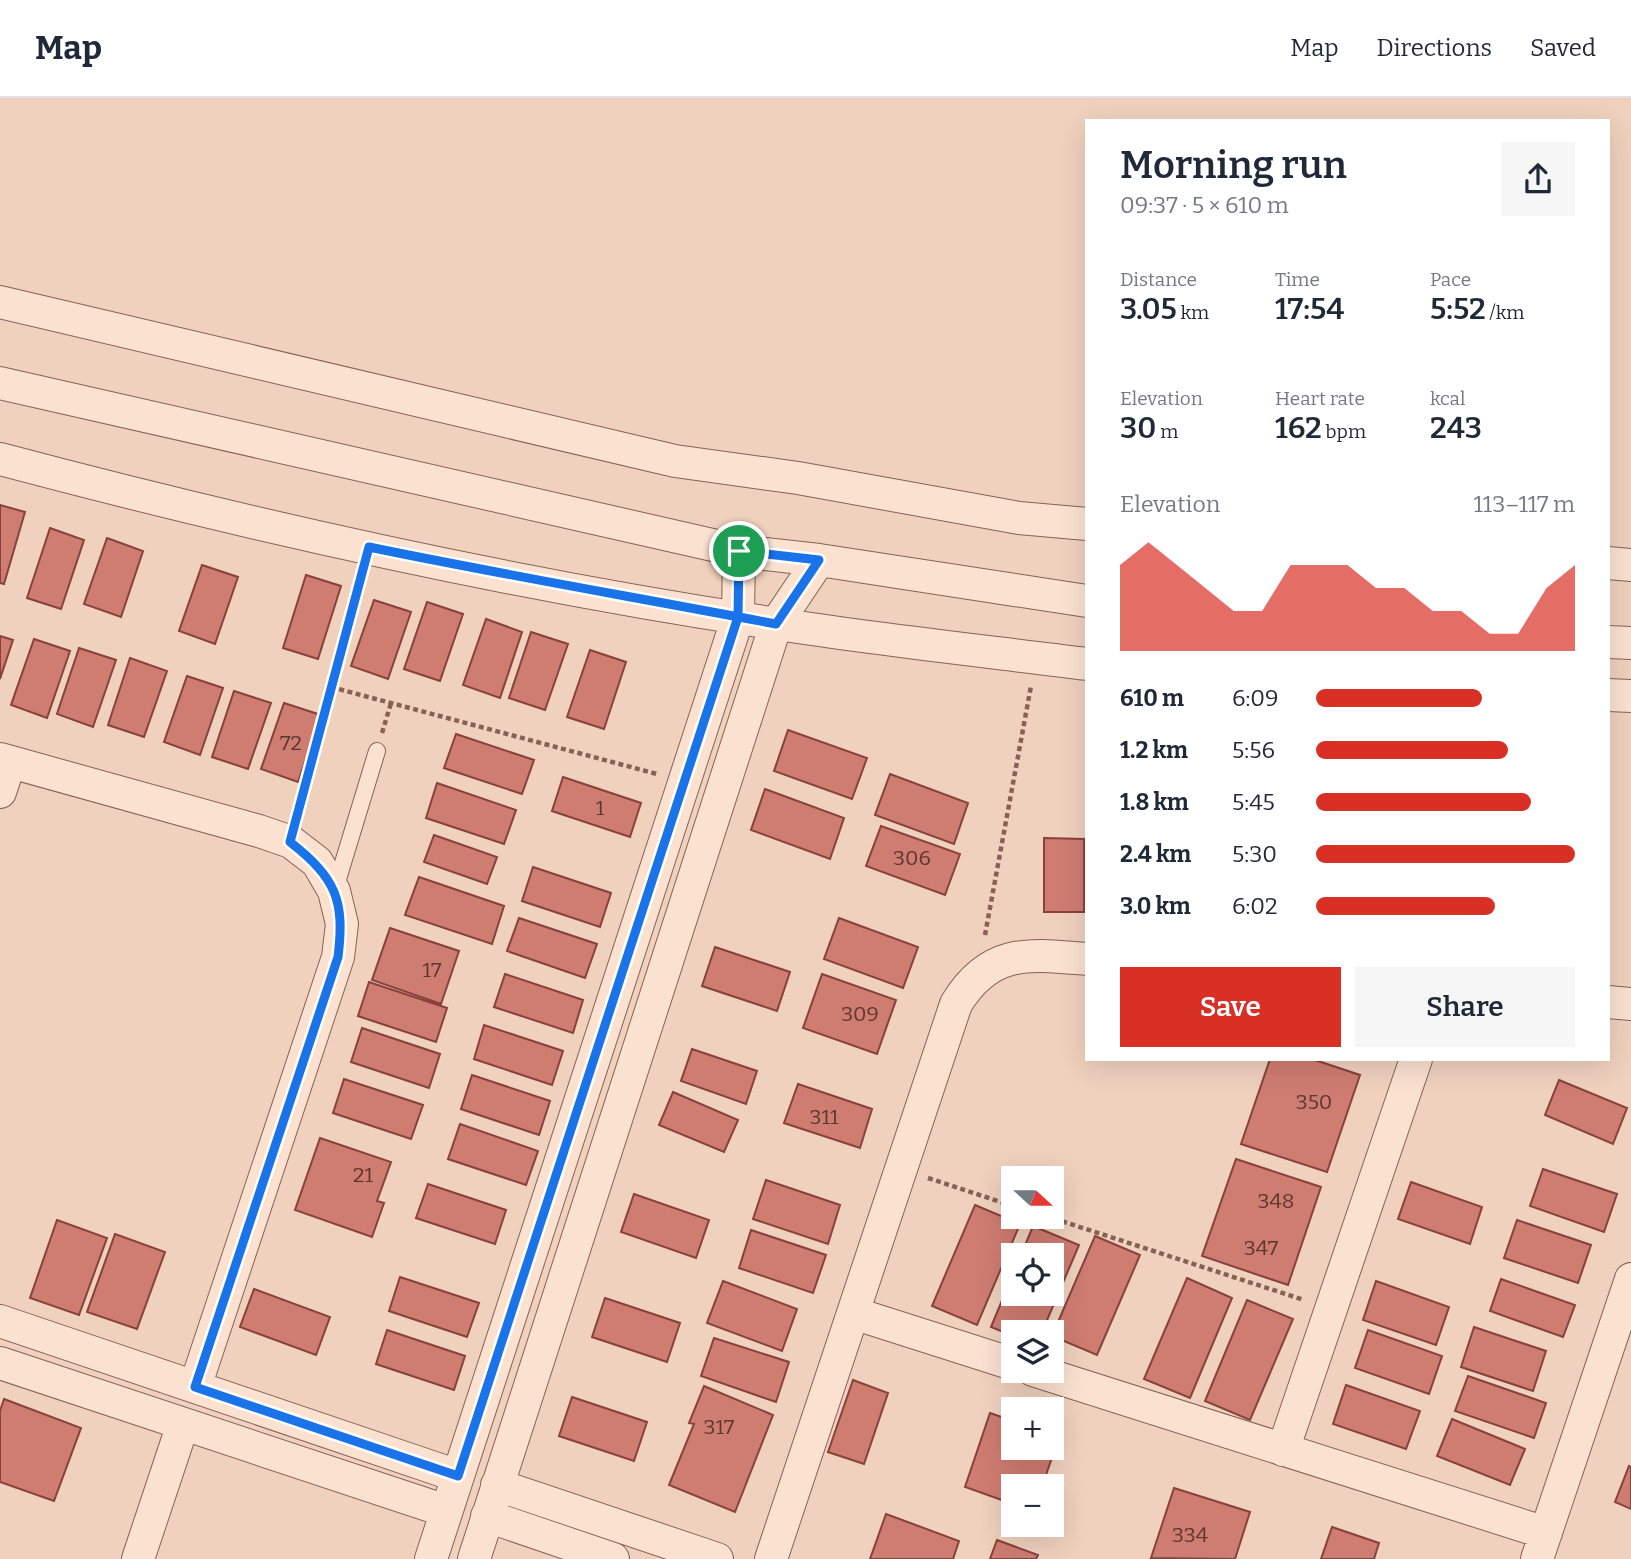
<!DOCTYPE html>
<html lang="en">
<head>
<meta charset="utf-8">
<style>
	:root { --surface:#fff; --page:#f6f6f7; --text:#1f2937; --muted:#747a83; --line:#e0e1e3; --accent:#d93025 }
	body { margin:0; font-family:Bitter,serif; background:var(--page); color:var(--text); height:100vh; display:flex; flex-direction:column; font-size:26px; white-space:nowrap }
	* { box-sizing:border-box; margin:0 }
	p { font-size:23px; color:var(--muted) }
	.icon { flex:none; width:38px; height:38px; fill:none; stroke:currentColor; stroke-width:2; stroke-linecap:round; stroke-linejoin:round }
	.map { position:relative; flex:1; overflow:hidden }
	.side { position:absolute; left:1085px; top:21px; width:525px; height:942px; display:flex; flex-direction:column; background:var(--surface); border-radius:0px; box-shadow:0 7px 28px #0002 }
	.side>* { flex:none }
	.needle { width:46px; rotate:111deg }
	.fabs { position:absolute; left:1001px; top:1068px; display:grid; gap:14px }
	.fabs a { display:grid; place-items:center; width:63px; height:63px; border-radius:0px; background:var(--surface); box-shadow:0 7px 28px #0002; font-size:35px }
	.pin { position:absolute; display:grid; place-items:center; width:60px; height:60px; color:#fff; margin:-30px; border:4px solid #fff; border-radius:50%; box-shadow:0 2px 7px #0007 }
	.round { display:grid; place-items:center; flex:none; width:74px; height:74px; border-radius:0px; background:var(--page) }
	.head { display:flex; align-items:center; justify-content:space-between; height:119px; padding:0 35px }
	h1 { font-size:38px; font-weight:600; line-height:52px }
	.figures { display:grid; grid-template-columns:repeat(3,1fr); gap:10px; height:119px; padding:7px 35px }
	.figures div { display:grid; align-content:center }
	.figures b { font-size:30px; font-weight:600 }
	.figures small { font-size:19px; font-weight:400 }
	.figures p { font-size:19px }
	.chart { height:196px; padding:14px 35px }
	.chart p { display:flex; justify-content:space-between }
	.chart svg { width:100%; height:126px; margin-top:7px; fill:var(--accent); opacity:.7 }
	.action { display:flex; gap:14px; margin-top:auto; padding:14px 35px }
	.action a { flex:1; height:80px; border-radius:0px; background:var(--accent); color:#fff; font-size:28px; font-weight:600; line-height:80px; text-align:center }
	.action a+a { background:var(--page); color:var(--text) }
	ul { padding:0 35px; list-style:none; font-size:23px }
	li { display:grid; grid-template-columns:112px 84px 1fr; align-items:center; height:52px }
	li i { height:18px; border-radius:9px; background:var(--accent) }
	header { display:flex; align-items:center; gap:42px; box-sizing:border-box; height:98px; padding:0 35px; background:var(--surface); border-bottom:2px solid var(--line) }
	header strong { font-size:33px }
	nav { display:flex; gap:38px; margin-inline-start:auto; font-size:24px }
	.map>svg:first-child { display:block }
</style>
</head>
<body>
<header>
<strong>Map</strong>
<nav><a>Map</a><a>Directions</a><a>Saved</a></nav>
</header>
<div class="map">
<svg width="1631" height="1461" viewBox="0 0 1631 1461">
	<rect width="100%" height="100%" fill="#efd1bd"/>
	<path fill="#cf7c71" stroke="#88423b" stroke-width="2" d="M0,407L25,414L4,486L0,485Z
		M50,430L84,442L61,511L27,500Z
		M107,440L143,453L121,519L84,506Z
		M202,467L238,479L215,546L179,533Z
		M306,477L341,488L318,561L283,550Z
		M374,502L411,514L388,581L351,568Z
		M427,504L463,516L440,583L404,571Z
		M486,521L522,534L500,600L463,587Z
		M531,534L568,546L545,612L509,600Z
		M0,538L13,542L0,581Z
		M34,541L70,553L47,620L11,607Z
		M79,550L116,562L93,629L57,616Z
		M590,552L626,564L604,631L567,619Z
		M130,560L167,573L144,639L108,627Z
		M187,578L223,590L200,657L164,644Z
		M234,593L271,605L248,671L212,659Z
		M284,605L321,617L298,684L261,671Z
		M788,632L867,660L852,701L774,673Z
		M456,636L534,662L522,696L444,670Z
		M890,676L968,705L954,746L875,717Z
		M563,679L641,705L630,739L552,713Z
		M437,685L516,712L504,746L426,720Z
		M765,691L844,720L830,761L751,732Z
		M881,728L960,756L945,797L866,768Z
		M434,737L497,759L487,786L424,764Z
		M1044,740L1084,741V814H1044Z
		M533,769L611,795L600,829L522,803Z
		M419,779L504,808L492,846L405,817Z
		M519,820L597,846L585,880L507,853Z
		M839,820L918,849L903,890L824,861Z
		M390,830L459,853L441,906L372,882Z
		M715,849L790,874L777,913L702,888Z
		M505,876L583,902L573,935L494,909Z
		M822,876L896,902L877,956L803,930Z
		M369,884L447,910L436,944L358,918Z
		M484,927L563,953L552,987L474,961Z
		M362,930L440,956L429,990L351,964Z
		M692,951L757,973L746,1006L681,983Z
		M1270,961H1312L1360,977L1327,1074L1241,1046Z
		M472,977L550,1003L539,1037L461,1011Z
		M344,981L423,1007L411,1041L333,1015Z
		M1559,982L1627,1010L1613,1046L1545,1017Z
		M798,986L872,1011L860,1050L784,1025Z
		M673,994L738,1022L724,1054L659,1027Z
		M460,1026L538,1053L526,1087L448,1061Z
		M320,1040L391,1064L377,1103L384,1105L372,1139L295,1112Z
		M1236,1061L1321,1089L1288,1187L1202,1158Z
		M1543,1071L1617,1096L1604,1134L1530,1108Z
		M766,1082L840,1107L828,1146L753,1121Z
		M1411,1084L1482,1109L1470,1146L1398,1121Z
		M428,1086L506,1112L495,1146L416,1120Z
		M634,1096L709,1122L696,1160L621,1134Z
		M975,1107L1020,1126L977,1227L932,1208Z
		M57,1122L107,1140L79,1217L30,1200Z
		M1517,1122L1591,1147L1578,1185L1504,1160Z
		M1033,1128L1079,1147L1042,1234H1013V1238L991,1229L1013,1176V1195H1052V1157H1021Z
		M751,1132L826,1157L813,1195L739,1170Z
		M115,1136L165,1154L137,1231L87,1214Z
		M1095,1138L1140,1157L1097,1257L1052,1238Z
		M400,1179L479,1205L467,1239L389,1213Z
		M1187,1180L1232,1200L1190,1300L1144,1281Z
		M1501,1181L1575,1207L1563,1239L1490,1213Z
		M723,1183L797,1211L782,1253L707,1225Z
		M1376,1183L1449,1209L1436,1247L1363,1222Z
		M254,1191L330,1219L316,1257L240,1229Z
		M605,1200L680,1225L667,1264L592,1239Z
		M1247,1202L1293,1221L1250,1322L1205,1303Z
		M1474,1229L1546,1253L1533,1293L1461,1269Z
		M387,1232L465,1258L454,1292L376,1266Z
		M1368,1232L1442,1258L1429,1296L1355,1270Z
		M714,1240L789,1264L776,1304L701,1278Z
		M1468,1278L1546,1305L1534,1340L1455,1313Z
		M853,1282L888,1295L864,1366L828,1354Z
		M1346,1287L1420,1313L1406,1351L1333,1326Z
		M704,1288L773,1317L735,1414L669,1387L694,1326L689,1325Z
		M572,1299L647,1324L634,1363L559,1338Z
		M4,1301L81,1330L54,1403L0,1384V1313Z
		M990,1315L1013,1323V1349H1052V1337L1059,1340L1042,1388H1013V1406L965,1389Z
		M1452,1321L1525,1351L1510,1387L1437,1358Z
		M1629,1368L1631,1369V1411L1615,1404Z
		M1174,1390L1250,1414L1235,1461L1151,1460Z
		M886,1416L959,1443L953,1461H870Z
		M1332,1429L1379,1445L1374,1461H1321Z
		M997,1442L1038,1457L1036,1461H990Z"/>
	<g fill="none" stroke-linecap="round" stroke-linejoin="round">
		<g stroke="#886156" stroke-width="18">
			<path id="lane" d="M335,791L377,653"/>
		</g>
		<g stroke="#886156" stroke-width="34">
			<path id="street" d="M0,204L675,363L798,380L1019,420L1087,426
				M0,285L739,453L819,462L1087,503
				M0,361C256,429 516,487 778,526C880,542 984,553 1087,566
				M1608,465L1631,467
				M1608,544L1631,545
				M1608,597L1631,598
				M0,661L259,733L291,744L317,764L334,793L342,826L338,859L195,1289
				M0,694L10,664
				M1608,904L1631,906
				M853,1215L1013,1266
				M0,1223L458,1378
				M0,1265L446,1413
				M1033,1272L1546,1435
				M1283,1352L1416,961
				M497,1387L717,1461
				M487,1418L613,1461
				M138,1461L183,1326
				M431,1461L738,519L739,453
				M474,1461L776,526L819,462
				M771,1461L956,906C990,850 1029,856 1087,861
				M1537,1461L1631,1181"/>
		</g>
		<path stroke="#886156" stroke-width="4.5" stroke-dasharray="5 3.5" stroke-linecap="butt" d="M331,589L657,676
			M382,635L391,605
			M298,716L361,477
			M985,837L1031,588
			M928,1080L1013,1108
			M1046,1118L1304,1202"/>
		<use href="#lane" stroke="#fae1d0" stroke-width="16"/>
		<use href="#street" stroke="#fae1d0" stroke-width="32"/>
	</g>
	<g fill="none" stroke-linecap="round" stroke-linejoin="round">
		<g stroke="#fff" stroke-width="14">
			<path id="route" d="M739,453L738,519L458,1378L195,1289L338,859C345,802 336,780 290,744L369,449C504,477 640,500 776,526L819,462L739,453"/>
		</g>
		<use href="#route" stroke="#1a73e8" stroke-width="9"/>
	</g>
	<g text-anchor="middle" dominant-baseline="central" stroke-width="7" stroke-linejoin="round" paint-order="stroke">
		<g font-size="21" fill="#5c3730">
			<text x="291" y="645">72</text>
			<text x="600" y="710">1</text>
			<text x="912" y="760">306</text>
			<text x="432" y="872">17</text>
			<text x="860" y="916">309</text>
			<text x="1314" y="1004">350</text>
			<text x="824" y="1019">311</text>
			<text x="363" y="1077">21</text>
			<text x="1276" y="1103">348</text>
			<text x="1261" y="1150">347</text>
			<text x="719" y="1329">317</text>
			<text x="1190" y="1437">334</text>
		</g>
	</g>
</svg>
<div class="fabs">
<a><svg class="needle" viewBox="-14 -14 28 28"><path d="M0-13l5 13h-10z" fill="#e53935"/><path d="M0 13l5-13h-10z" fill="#747a83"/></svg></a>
<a><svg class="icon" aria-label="locate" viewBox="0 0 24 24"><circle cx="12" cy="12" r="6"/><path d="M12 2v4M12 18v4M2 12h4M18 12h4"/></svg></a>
<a><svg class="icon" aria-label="layers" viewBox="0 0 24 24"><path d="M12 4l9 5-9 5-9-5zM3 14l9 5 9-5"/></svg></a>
<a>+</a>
<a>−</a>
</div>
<div class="pin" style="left:739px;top:453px;background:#1e9e55"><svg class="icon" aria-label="arrive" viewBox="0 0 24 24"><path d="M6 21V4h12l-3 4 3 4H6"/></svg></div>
<section class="side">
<div class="head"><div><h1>Morning run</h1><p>09:37 · 5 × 610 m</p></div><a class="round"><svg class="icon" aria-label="share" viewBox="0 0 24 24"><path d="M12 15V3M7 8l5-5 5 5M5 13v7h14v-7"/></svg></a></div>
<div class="figures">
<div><p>Distance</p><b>3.05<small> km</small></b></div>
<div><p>Time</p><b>17:54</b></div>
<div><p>Pace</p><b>5:52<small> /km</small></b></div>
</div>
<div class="figures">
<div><p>Elevation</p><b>30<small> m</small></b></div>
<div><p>Heart rate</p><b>162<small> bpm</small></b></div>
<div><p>kcal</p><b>243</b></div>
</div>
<div class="chart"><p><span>Elevation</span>113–117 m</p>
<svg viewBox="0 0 160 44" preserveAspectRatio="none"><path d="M0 44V14L10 6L20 14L30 22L40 30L50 30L60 14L70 14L80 14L90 22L100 22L110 30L120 30L130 38L140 38L150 22L160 14V44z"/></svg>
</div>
<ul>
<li><b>610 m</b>6:09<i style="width:64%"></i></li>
<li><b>1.2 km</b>5:56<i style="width:74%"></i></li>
<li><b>1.8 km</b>5:45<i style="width:83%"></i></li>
<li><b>2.4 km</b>5:30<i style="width:100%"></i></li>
<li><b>3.0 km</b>6:02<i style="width:69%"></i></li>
</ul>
<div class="action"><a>Save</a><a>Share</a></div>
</section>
</div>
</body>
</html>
